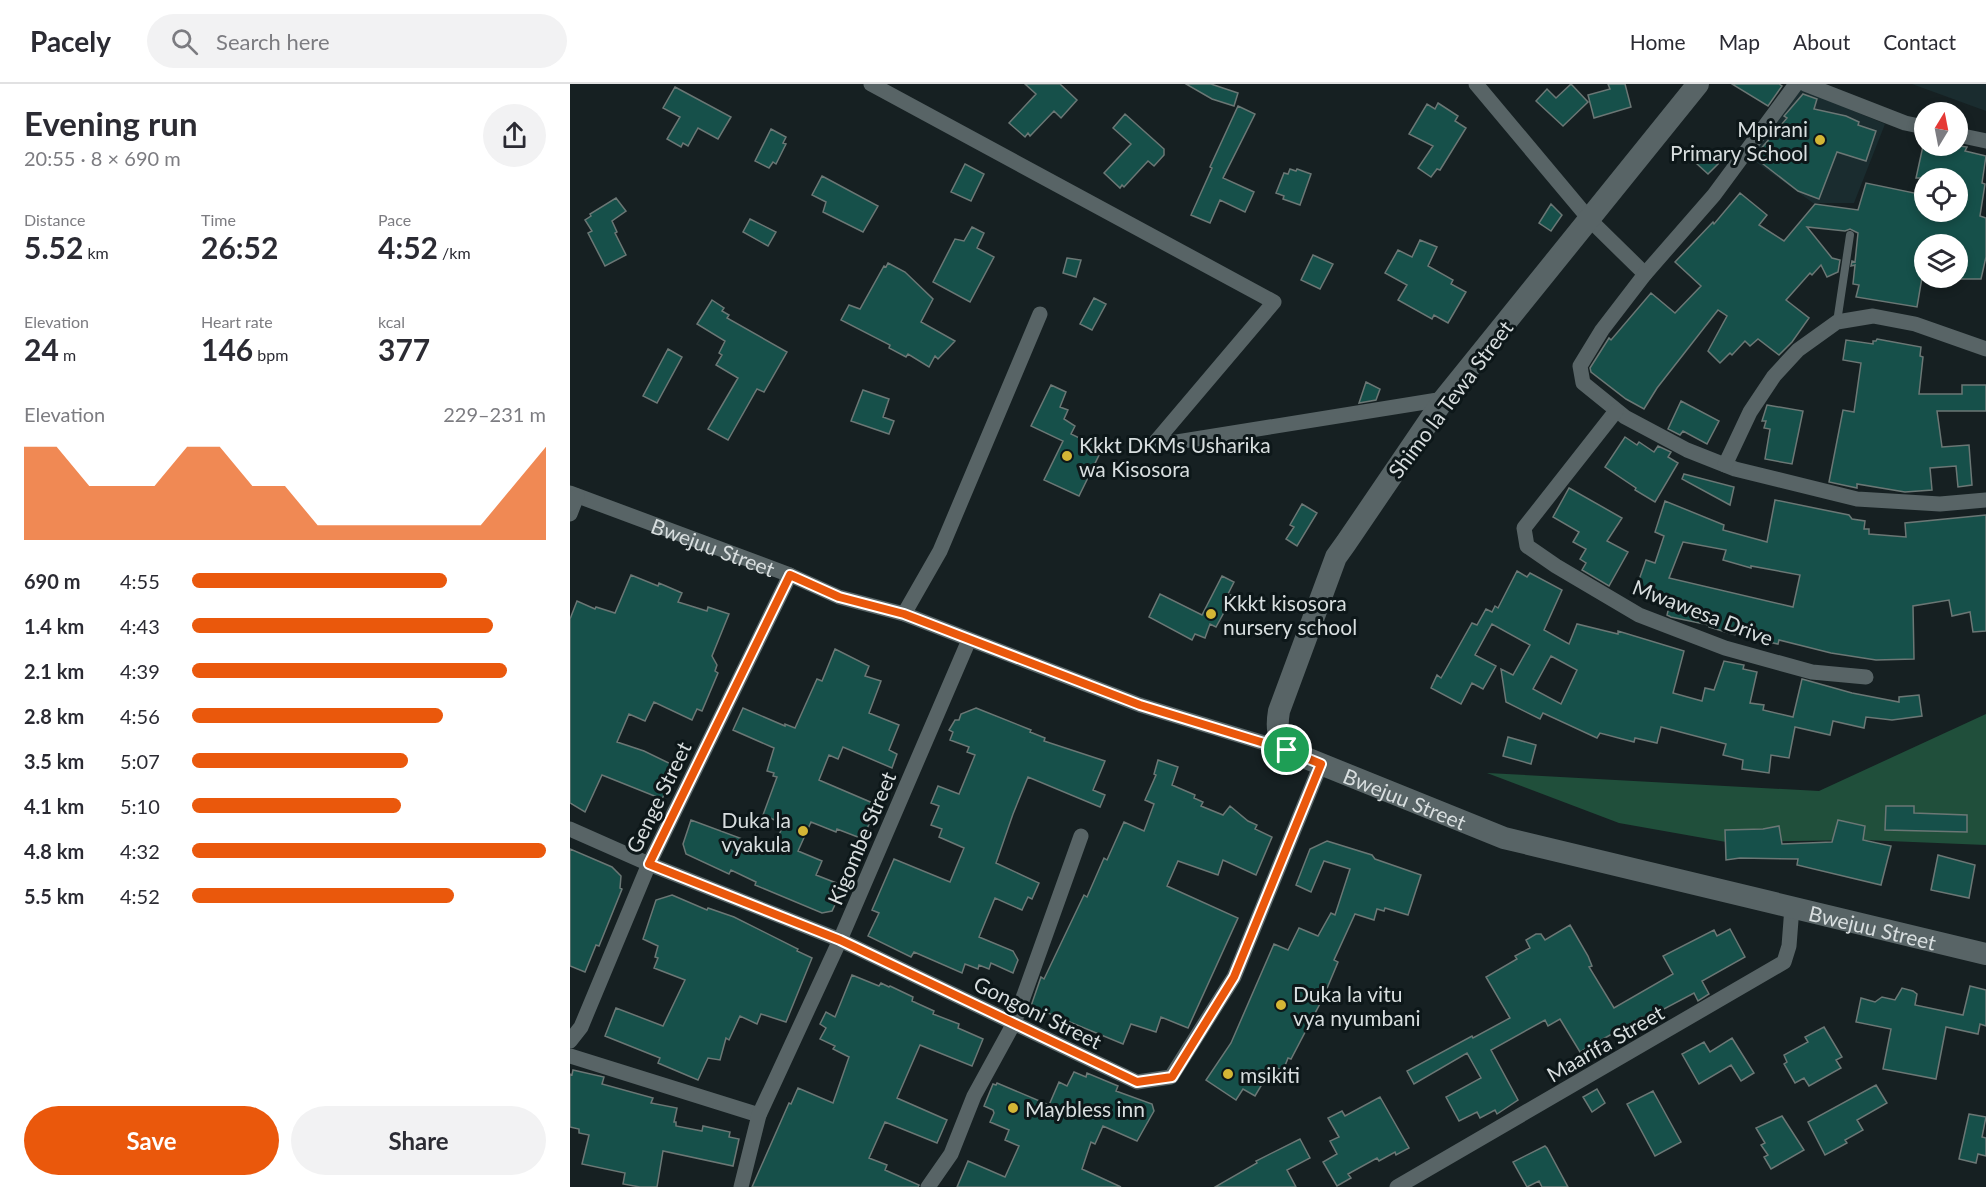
<!DOCTYPE html>
<html lang="en">
<head>
<meta charset="utf-8">
<style>
	:root { --surface:#fff; --page:#f2f2f3; --text:#2b2b33; --muted:#7c7c81; --line:#e1e1e2; --accent:#ea580c }
	body { margin:0; font-family:Lato,sans-serif; background:var(--page); color:var(--text); height:100vh; display:flex; flex-direction:column; font-size:22px; white-space:nowrap }
	* { box-sizing:border-box; margin:0 }
	p { font-size:20px; color:var(--muted) }
	.icon { flex:none; width:33px; height:33px; fill:none; stroke:currentColor; stroke-width:2; stroke-linecap:round; stroke-linejoin:round }
	.map { position:relative; flex:1; overflow:hidden }
	.drawer { display:flex; flex-direction:column; background:var(--surface); width:570px }
	.drawer>* { flex:none }
	.needle { width:39px; rotate:10deg }
	.controls { position:absolute; left:1344px; top:18px; display:grid; gap:12px }
	.controls a { display:grid; place-items:center; width:54px; height:54px; border-radius:50%; background:var(--surface); box-shadow:0 3px 9px #0003; font-size:30px }
	.pin { position:absolute; display:grid; place-items:center; width:51px; height:51px; color:#fff; margin:-26px; border:3px solid #fff; border-radius:50%; box-shadow:0 2px 6px #0007 }
	.round { display:grid; place-items:center; flex:none; width:63px; height:63px; border-radius:32px; background:var(--page) }
	.overview { display:flex; align-items:center; justify-content:space-between; height:102px; padding:0 24px }
	h1 { font-size:33px; font-weight:700; line-height:45px }
	.figures { display:grid; grid-template-columns:repeat(3,1fr); gap:9px; height:102px; padding:6px 24px }
	.figures div { display:grid; align-content:center }
	.figures b { font-size:30px; font-weight:700 }
	.figures small { font-size:16px; font-weight:400 }
	.figures p { font-size:16px }
	.chart { height:168px; padding:12px 24px }
	.chart p { display:flex; justify-content:space-between }
	.chart svg { width:100%; height:108px; margin-top:6px; fill:var(--accent); opacity:.7 }
	.cta { display:flex; gap:12px; margin-top:auto; padding:12px 24px }
	.cta a { flex:1; height:69px; border-radius:36px; background:var(--accent); color:#fff; font-size:24px; font-weight:700; line-height:69px; text-align:center }
	.cta a+a { background:var(--page); color:var(--text) }
	ul { padding:0 24px; list-style:none; font-size:20px }
	li { display:grid; grid-template-columns:96px 72px 1fr; align-items:center; height:45px }
	li i { height:15px; border-radius:8px; background:var(--accent) }
	header { display:flex; align-items:center; gap:36px; box-sizing:border-box; height:84px; padding:0 30px; background:var(--surface); border-bottom:2px solid var(--line) }
	header strong { font-size:28px }
	nav { display:flex; gap:33px; margin-inline-start:auto; font-size:21px }
	.search { width:420px; height:54px; background:var(--page); display:flex; align-items:center; gap:15px; box-sizing:border-box; padding:0 21px; border-radius:33px; color:var(--muted); font-size:22px }
	main { display:flex; flex:1; min-height:0 }
	.map>svg:first-child { display:block }
</style>
</head>
<body>
<header>
<strong>Pacely</strong>
<div class="search"><svg class="icon" aria-label="search" viewBox="0 0 24 24"><circle cx="10" cy="10" r="6"/><path d="M15 15l6 6"/></svg>Search here</div>
<nav><a>Home</a><a>Map</a><a>About</a><a>Contact</a></nav>
</header>
<main>
<section class="drawer">
<div class="overview"><div><h1>Evening run</h1><p>20:55 · 8 × 690 m</p></div><a class="round"><svg class="icon" aria-label="share" viewBox="0 0 24 24"><path d="M12 15V3M7 8l5-5 5 5M5 13v7h14v-7"/></svg></a></div>
<div class="figures">
<div><p>Distance</p><b>5.52<small> km</small></b></div>
<div><p>Time</p><b>26:52</b></div>
<div><p>Pace</p><b>4:52<small> /km</small></b></div>
</div>
<div class="figures">
<div><p>Elevation</p><b>24<small> m</small></b></div>
<div><p>Heart rate</p><b>146<small> bpm</small></b></div>
<div><p>kcal</p><b>377</b></div>
</div>
<div class="chart"><p><span>Elevation</span>229–231 m</p>
<svg viewBox="0 0 160 44" preserveAspectRatio="none"><path d="M0 44V6L10 6L20 22L30 22L40 22L50 6L60 6L70 22L80 22L90 38L100 38L110 38L120 38L130 38L140 38L150 22L160 6V44z"/></svg>
</div>
<ul>
<li><b>690 m</b>4:55<i style="width:72%"></i></li>
<li><b>1.4 km</b>4:43<i style="width:85%"></i></li>
<li><b>2.1 km</b>4:39<i style="width:89%"></i></li>
<li><b>2.8 km</b>4:56<i style="width:71%"></i></li>
<li><b>3.5 km</b>5:07<i style="width:61%"></i></li>
<li><b>4.1 km</b>5:10<i style="width:59%"></i></li>
<li><b>4.8 km</b>4:32<i style="width:100%"></i></li>
<li><b>5.5 km</b>4:52<i style="width:74%"></i></li>
</ul>
<div class="cta"><a>Save</a><a>Share</a></div>
</section>
<div class="map">
<svg width="1416" height="1103" viewBox="0 0 1416 1103">
	<rect width="100%" height="100%" fill="#162022"/>
	<path fill="#1a2c2f" d="M1342,0H1416V27Z
		M1231,5L1315,40L1284,119H1243L1179,73Z"/>
	<path fill="#204f3b" d="M1416,630V761L1294,756L1156,758L1049,739L917,689L1249,707Z"/>
	<path fill="#16504a" stroke="#6b7775" stroke-width="1.5" fill-rule="evenodd" d="M455,0H490L507,16L491,34L484,27L460,52L458,49L455,53L439,39L466,10Z
		M616,0H641L668,9L664,22L642,15Z
		M1001,0L1018,18L993,42L966,17L977,5L986,14Z
		M1038,0H1055L1061,23L1024,34L1018,11L1040,5Z
		M1162,0H1209L1212,2L1198,22Z
		M105,3L161,33L148,55L128,44L118,62L113,59L111,63L97,55L110,33L93,24Z
		M1233,10L1247,15L1244,25L1276,32L1289,38L1288,41L1306,47L1296,77L1267,68L1249,115L1228,107L1184,73L1217,34L1214,32Z
		M868,19L888,32L885,37L896,44L870,86L867,85L861,93L848,84L863,62L839,50L857,20L865,25Z
		M668,22L685,30L653,94L684,108L675,128L650,116L640,139L621,131L642,84L640,83Z
		M555,30L594,65V71L584,82L578,77L554,103L552,101L550,104L534,89L561,60L543,44Z
		M201,45L216,53L213,59L216,60L206,80L203,78L199,84L185,77Z
		M1353,62H1390L1397,63L1395,67L1416,72L1412,99L1415,100L1410,132L1416,134V173L1411,195H1385L1388,194V160H1354V182L1347,223L1286,213L1289,201L1283,200L1285,181L1281,182L1282,177L1285,178L1288,149L1280,145L1275,147L1237,143L1262,174L1270,176L1268,188L1257,193L1251,181L1242,191L1240,189L1216,216L1239,234L1222,258L1209,271L1188,255L1180,262L1175,257L1162,271L1160,269L1150,279L1138,267L1157,232L1148,226L1087,304L1074,325L1056,315L1021,288L1020,284L1039,254L1041,256L1081,209L1105,229L1131,202L1105,178L1143,138L1144,140L1170,109L1197,131L1189,141L1214,157L1245,120L1288,126L1296,99L1354,111V128L1388,130V94H1346Z
		M1137,69L1149,79L1138,90L1127,80Z
		M395,80L414,90L401,117L381,108Z
		M720,85L726,87L727,85L741,90L730,121L713,115L714,112L706,109L714,89L718,90Z
		M252,92L308,122L293,148L253,128L256,118L242,111Z
		M46,114L56,127L42,137L47,148L45,149L56,171L35,182L18,149L22,147L15,136L21,132L20,130Z
		M981,120L992,131L981,147L969,139Z
		M180,135L206,148L198,162L173,148Z
		M402,143L414,149L407,164L424,173L400,218L363,198L385,155L394,157Z
		M850,156L867,163L858,182L883,196L881,200L896,208L878,239L864,231L862,235L828,216L837,201L815,189L828,166L842,173Z
		M743,171L763,180L750,205L731,196Z
		M497,174L511,176L506,193L493,189Z
		M318,179L335,188L363,215L351,238L385,257L368,275L365,272L359,283L338,270L336,273L319,264L320,261L271,236L279,221L290,225L314,182L316,183Z
		M524,214L536,220L522,246L510,240Z
		M142,216L154,224L152,227L159,231L157,234L217,268L194,308L187,305L158,356L138,345L168,294L146,281L152,271L149,269L155,257L127,240Z
		M1307,255L1351,263L1350,272L1353,273L1349,310H1392V301H1416V327H1367L1372,363L1399,361L1402,401L1388,403L1386,382L1360,384L1362,406L1335,408L1287,400V404L1259,398L1273,326L1284,328L1291,279L1273,276L1276,256L1303,260V257H1306Z
		M98,265L112,273L87,319L73,312Z
		M796,298L810,305L806,316L789,319Z
		M481,301L496,308L490,323L498,326L494,335L505,342L501,350L532,365L509,412L474,396L493,357L461,342Z
		M293,306L319,315L313,333L324,337L319,350L281,337Z
		M1111,317L1149,337L1137,360L1113,347L1110,351L1098,345Z
		M1197,321L1233,327L1222,380L1195,375L1200,345L1194,344L1196,337H1192Z
		M1055,353L1067,361L1069,358L1084,368L1088,362L1101,368L1098,373L1108,379L1085,418L1065,406L1066,404L1035,383Z
		M1114,390L1164,403L1160,421L1112,395Z
		M999,404L1052,434L1037,457L1058,468L1039,502L1012,486L1016,479L1010,475L1016,465L1003,458L1009,448L983,433Z
		M1205,416L1279,431L1282,435L1295,437L1294,445H1299V450L1336,453L1335,439L1416,431V547L1403,548L1400,528L1382,532L1379,516L1343,522L1344,575L1306,576L1261,569L1209,556L1208,560L1162,550L1139,543V541L1101,533L1097,531L1100,519L1065,507L1076,476L1085,479L1094,452L1085,448L1095,417L1154,441L1153,446L1197,458ZM1113,458L1156,466L1153,476L1181,484V482L1230,491L1223,523L1099,494Z
		M732,420L747,429L727,462L716,455L724,443L720,441Z
		M947,487L957,493L960,489L992,506L974,546L999,560L1007,540L1048,550V547L1114,567L1103,609L1132,617L1135,604L1144,606L1154,577L1174,581L1173,585L1187,588L1180,619L1194,621L1193,626L1223,633L1232,595L1282,609L1329,618V613L1349,611L1352,632L1322,636L1296,633L1294,644L1263,637L1260,651L1225,643L1219,674L1201,671L1199,689L1172,685L1173,676L1153,671L1156,660L1091,643L1087,659L1065,654L1064,658L1030,649L1027,654L973,629L970,635L936,618L931,585L943,591L960,561L922,540L905,571L926,582L913,605L902,599L891,620L861,604L867,591L871,594L902,539L907,541L916,525L922,528L925,522L928,524ZM981,572L1007,586L991,620L963,605Z
		M61,491L88,502L89,499L112,509L108,518L137,527L138,523L159,530L142,572L147,581L145,587L148,589L132,627L127,625L122,636L84,618L75,637L59,630L47,658L74,667L107,683L92,715L32,691L15,728L0,719V535L7,517L25,525L26,523L45,529Z
		M652,492L664,498L658,510L663,512L646,543L640,540L635,554L625,550L622,556L579,533L590,510L632,531Z
		M265,565L299,582L295,592L311,597L299,629L329,641L319,666L327,670L322,684L273,663L268,675L259,671L249,696L305,720L303,724L305,725L293,755L267,745L266,748L241,738L228,767L252,777L246,791L274,802L262,827L252,829L185,801L186,798L161,786L159,790L116,770L113,760L121,736L202,766L214,740L193,731L207,693L203,692L204,689L197,687L204,664L163,646L173,624L215,642V640L225,644L247,595L252,597Z
		M406,624L461,646L460,648L475,654L474,657L535,677L523,706L535,711L530,723L458,693L443,730L426,779L469,799L462,815L458,813L452,826L425,814L409,853L443,867L448,876L443,889L421,879L419,885L409,881L408,885L395,880L392,889L344,868L341,873L298,852L309,829L302,826L324,775L380,798L394,764L369,753L372,745L361,741L369,722L361,719L368,702L389,710L405,671L397,668L399,663L380,656L383,648L379,646L385,636H389L391,630Z
		M938,653L966,661L961,680L933,672Z
		M588,676L608,683L602,701L625,711L624,714L633,718L631,722L653,731L660,722L678,737L687,741L685,745L702,753L686,791L653,776L648,791L608,777L597,802L668,834L618,944L591,933L586,948L561,940L553,960L461,922L471,893L474,895L514,811L517,813L534,774L537,776L554,738L574,747L584,720L575,716L586,691L584,690Z
		M1316,722H1344V729L1397,731V748L1315,746Z
		M1268,736L1295,742L1293,756L1321,762L1311,801L1227,781L1228,775L1170,774L1156,776L1155,746L1193,745L1209,742L1212,760L1262,758Z
		M757,757L802,771L805,775L851,791L838,831L815,824L814,827L807,825L804,836L785,830L764,876L768,878L753,914L721,975L718,974L713,987L703,982L685,1012L673,1005L666,1016L636,996L661,959L704,860L718,866L729,844L748,852L761,829L765,831L780,785L754,777L741,808L726,801L740,765Z
		M0,765L42,783L51,792L50,804L52,805L29,862L26,861L15,888L0,882Z
		M1368,771L1405,781L1399,814L1361,806Z
		M102,811L137,826L138,824L164,833L228,865L227,867L242,874L216,938L191,930L187,940L170,932L159,956L156,954L150,976L138,974L128,996L88,979L90,974L35,952L46,924L93,942L115,896L84,884L88,874L85,873L88,862L73,855L86,816Z
		M1000,841L1018,872L1022,882L1019,883L1044,924L1103,890L1093,872L1144,846L1147,852L1160,845L1175,873L1132,897L1139,910L1128,917L1124,909L1073,936L1072,933L1010,968L990,935L978,942L975,936L921,966L948,1016L927,1030L925,1026L910,1034L907,1028L889,1037L876,1013L911,994L897,969L844,1000L837,987L902,952L903,954L940,934L916,893L947,875L945,872L960,864L956,856L966,850H971L975,856Z
		M282,891L309,902L311,899L319,903L320,902L343,913L342,917L364,927L363,930L389,940L388,944L413,955L402,982L350,961L327,1014L377,1036L367,1059L315,1038L299,1074L317,1081L315,1086L349,1101L348,1103H182L219,1019L221,1020L228,1004L263,1019L279,973L263,965L265,962L250,955L256,944L250,940L256,928L265,933Z
		M1400,902L1416,906V942L1410,940L1408,950L1376,943L1366,995L1313,985L1321,945L1286,938L1291,914L1305,918L1312,913L1325,916L1332,904L1343,907L1347,910L1345,921L1393,931Z
		M1254,943L1272,973L1266,976L1271,984L1239,1002L1234,994L1225,999L1214,980L1217,978L1214,971L1238,958L1235,953Z
		M1162,954L1184,989L1171,997L1161,981L1129,1000L1112,970L1134,958L1140,968Z
		M3,986L34,993L32,1000L83,1014L81,1019L107,1024L104,1038H106V1042L132,1047L133,1042L160,1048L159,1053L169,1055L163,1082L93,1067L87,1103H70L53,1100L55,1089L12,1080L19,1051L9,1049V1045L0,1043V990L2,991Z
		M504,988L516,993L517,989L548,1002L546,1007L582,1020L584,1027L567,1057L533,1042L525,1060L521,1058L512,1085L551,1103H387L398,1077L435,1093L449,1062L435,1056L439,1046L420,1038L424,1029L423,1026L414,1022L423,1000L426,1001L427,999L479,1021L489,998L497,1002Z
		M1306,1001L1317,1019L1287,1036L1293,1046L1275,1056L1277,1059L1255,1071L1238,1038Z
		M1027,1005L1035,1019L1022,1028L1013,1013Z
		M1083,1007L1111,1058L1085,1072L1057,1020Z
		M810,1013L839,1064L826,1071L825,1068L809,1077L807,1074L778,1090L781,1094L767,1102L753,1078L767,1070L760,1057L769,1053L758,1034L772,1027L775,1032Z
		M1399,1030L1416,1033L1412,1053L1416,1054V1072L1408,1070L1406,1079L1389,1075Z
		M1212,1032L1234,1066L1201,1085L1194,1073L1198,1071L1191,1061L1195,1059L1186,1044Z
		M730,1055L740,1074L717,1086L726,1103H645L687,1079L686,1077Z
		M975,1062L977,1064L998,1103H972L969,1097L957,1103L943,1078Z"/>
	<g fill="none" stroke-linecap="round" stroke-linejoin="round">
		<path stroke="#586466" stroke-width="8" d="M1267,238L1280,151"/>
		<g stroke="#586466" stroke-width="15">
			<path d="M301,0L704,218L582,362L874,315"/>
			<path d="M906,0L1020,136L1075,190"/>
			<path d="M1226,0L1144,111L1075,190L1032,246L1010,282L1013,299L1055,333L1117,366L1165,385L1287,415L1370,420L1416,416"/>
			<path d="M1235,0L1335,39L1354,43"/>
			<path d="M1388,51L1416,57"/>
			<path d="M1046,327L954,444L957,462L986,482L1069,531L1155,564L1242,588L1296,593"/>
			<path d="M1155,381L1180,328L1204,292L1228,266L1267,238L1303,232L1345,240L1416,265"/>
			<path id="s1" d="M0,409L220,491L269,513L334,530L570,621L717,666"/>
			<path d="M0,430L7,412"/>
			<path d="M334,530L370,467L470,230"/>
			<path d="M0,745L79,780L270,856L567,998L601,993L664,893L751,680"/>
			<path d="M0,957L11,943L79,780L220,491"/>
			<path d="M0,972L189,1031"/>
			<path d="M171,1103L189,1031L270,856L399,556"/>
			<path d="M358,1103L381,1070L404,1012L444,939L511,752"/>
			<path d="M827,1103L1214,878L1219,862L1222,823"/>
		</g>
		<path stroke="#586466" stroke-width="22" id="s2" d="M1128,0L874,315L776,459L766,473L709,627C705,650 709,662 731,672L934,754L1416,870"/>
	</g>
	<g fill="none" stroke-linecap="round" stroke-linejoin="round">
		<g stroke="#fff" stroke-width="12">
			<path id="route" d="M220,491L269,513L334,530L570,621L717,666L751,680L664,893L602,993L567,998L270,856L79,780Z"/>
		</g>
		<use href="#route" stroke="#ea580c" stroke-width="8"/>
	</g>
	<g fill="#d4b635" stroke="#0d1719" stroke-width="2">
		<circle cx="1250" cy="56" r="6"/>
		<circle cx="497" cy="372" r="6"/>
		<circle cx="641" cy="530" r="6"/>
		<circle cx="233" cy="747" r="6"/>
		<circle cx="711" cy="921" r="6"/>
		<circle cx="658" cy="990" r="6"/>
		<circle cx="443" cy="1024" r="6"/>
	</g>
	<g text-anchor="middle" dominant-baseline="central" stroke-width="6" stroke-linejoin="round" paint-order="stroke">
		<g font-size="21" fill="#d8dedf" stroke="#0d1719" text-anchor="start">
			<text x="1238" y="44" text-anchor="end">Mpirani<tspan x="1238" dy="24">Primary School</tspan></text>
			<text x="509" y="360">Kkkt DKMs Usharika<tspan x="509" dy="24">wa Kisosora</tspan></text>
			<text x="653" y="518">Kkkt kisosora<tspan x="653" dy="24">nursery school</tspan></text>
			<text x="221" y="735" text-anchor="end">Duka la<tspan x="221" dy="24">vyakula</tspan></text>
			<text x="723" y="909">Duka la vitu<tspan x="723" dy="24">vya nyumbani</tspan></text>
			<text x="670" y="990">msikiti</text>
			<text x="455" y="1024">Maybless inn</text>
		</g>
		<g font-size="21" fill="#d8dedf" stroke="#0d1719">
			<text transform="translate(880 315) rotate(-53)">Shimo la Tewa Street</text>
			<text stroke="none"><textPath href="#s1" startOffset="153">Bwejuu Street</textPath></text>
			<text transform="translate(1133 528) rotate(21)">Mwawesa Drive</text>
			<text transform="translate(88 713) rotate(-64)">Genge Street</text>
			<text stroke="none"><textPath href="#s2" startOffset="928">Bwejuu Street</textPath></text>
			<text transform="translate(291 754) rotate(-67)">Kigombe Street</text>
			<text stroke="none"><textPath href="#s2" startOffset="1414">Bwejuu Street</textPath></text>
			<text transform="translate(468 928) rotate(26)">Gongoni Street</text>
			<text transform="translate(1035 959) rotate(-30)">Maarifa Street</text>
		</g>
	</g>
</svg>
<div class="controls">
<a><svg class="needle" viewBox="-14 -14 28 28"><path d="M0-13l5 13h-10z" fill="#e53935"/><path d="M0 13l5-13h-10z" fill="#7c7c81"/></svg></a>
<a><svg class="icon" aria-label="locate" viewBox="0 0 24 24"><circle cx="12" cy="12" r="6"/><path d="M12 2v4M12 18v4M2 12h4M18 12h4"/></svg></a>
<a><svg class="icon" aria-label="layers" viewBox="0 0 24 24"><path d="M12 4l9 5-9 5-9-5zM3 14l9 5 9-5"/></svg></a>
</div>
<div class="pin" style="left:717px;top:666px;background:#1e9e55"><svg class="icon" aria-label="arrive" viewBox="0 0 24 24"><path d="M6 21V4h12l-3 4 3 4H6"/></svg></div>
</div>
</main>
</body>
</html>
